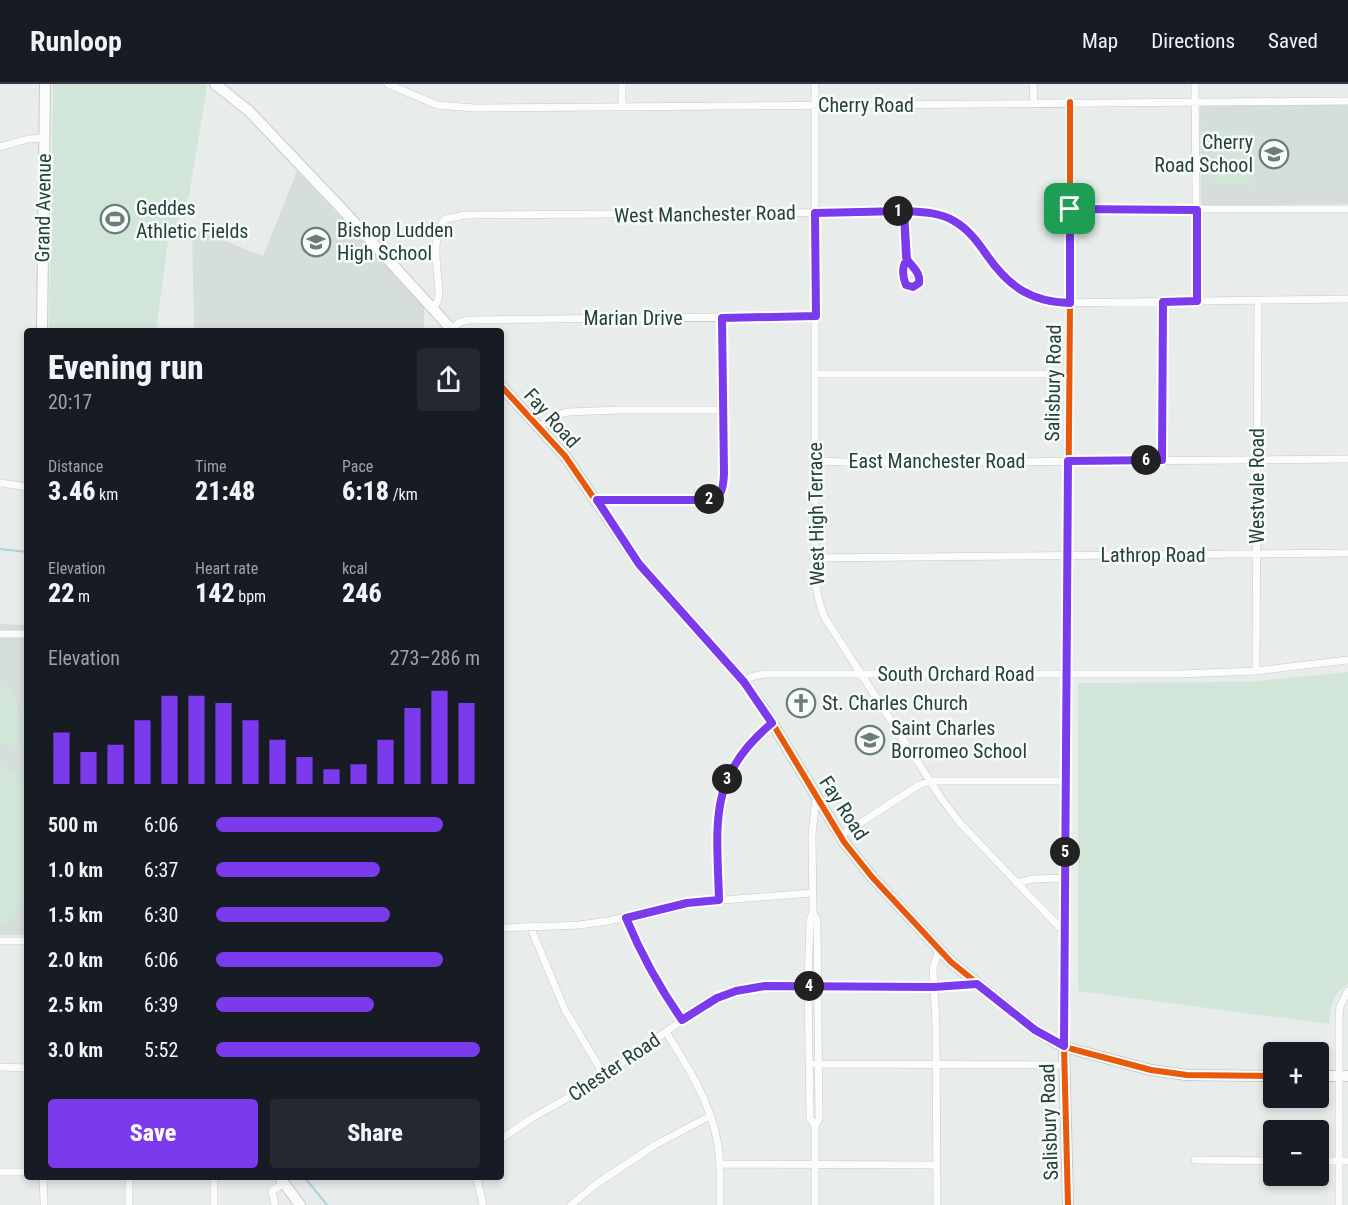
<!DOCTYPE html>
<html lang="en">
<head>
<meta charset="utf-8">
<style>
	:root { --surface:#171b24; --page:#242831; --text:#f1f3f6; --muted:#9ea1a6; --line:#363941; --accent:#7c3aed }
	body { margin:0; font-family:"Roboto Condensed",sans-serif; background:var(--page); color:var(--text); height:100vh; display:flex; flex-direction:column; font-size:22px; white-space:nowrap }
	* { box-sizing:border-box; margin:0 }
	p { font-size:20px; color:var(--muted) }
	.icon { flex:none; width:33px; height:33px; fill:none; stroke:currentColor; stroke-width:2; stroke-linecap:round; stroke-linejoin:round }
	.map { position:relative; flex:1; overflow:hidden }
	.panel { position:absolute; left:24px; top:244px; width:480px; height:852px; display:flex; flex-direction:column; background:var(--surface); border-radius:6px; box-shadow:0 3px 9px #0003 }
	.panel>* { flex:none }
	.buttons { position:absolute; left:1263px; top:958px; display:grid; gap:12px }
	.buttons a { display:grid; place-items:center; width:66px; height:66px; border-radius:6px; background:var(--surface); box-shadow:0 3px 9px #0003; font-size:30px }
	.pin { position:absolute; display:grid; place-items:center; width:51px; height:51px; color:#fff; margin:-26px; border-radius:12px; box-shadow:0 3px 9px #0006 }
	.km { position:absolute; width:30px; height:30px; margin:-15px; border-radius:50%; background:#222; color:#fff; font-size:16px; line-height:30px; text-align:center }
	.round { display:grid; place-items:center; flex:none; width:63px; height:63px; border-radius:6px; background:var(--page) }
	.head { display:flex; align-items:center; justify-content:space-between; height:102px; padding:0 24px }
	h1 { font-size:33px; font-weight:800; line-height:45px }
	.metrics { display:grid; grid-template-columns:repeat(3,1fr); gap:9px; height:102px; padding:6px 24px }
	.metrics div { display:grid; align-content:center }
	.metrics b { font-size:26px; font-weight:800 }
	.metrics small { font-size:16px; font-weight:400 }
	.metrics p { font-size:16px }
	.chart { height:168px; padding:12px 24px }
	.chart p { display:flex; justify-content:space-between }
	.chart svg { width:100%; height:108px; margin-top:6px; stroke:var(--accent); stroke-width:6 }
	.cta { display:flex; gap:12px; margin-top:auto; padding:12px 24px }
	.cta a { flex:1; height:69px; border-radius:6px; background:var(--accent); color:#fff; font-size:24px; font-weight:800; line-height:69px; text-align:center }
	.cta a+a { background:var(--page); color:var(--text) }
	ul { padding:0 24px; list-style:none; font-size:20px }
	li { display:grid; grid-template-columns:96px 72px 1fr; align-items:center; height:45px }
	li i { height:15px; border-radius:8px; background:var(--accent) }
	header { display:flex; align-items:center; gap:36px; box-sizing:border-box; height:84px; padding:0 30px; background:var(--surface); border-bottom:2px solid var(--line) }
	header strong { font-size:28px }
	nav { display:flex; gap:33px; margin-inline-start:auto; font-size:21px }
	.map>svg:first-child { display:block }
</style>
</head>
<body>
<header>
<strong>Runloop</strong>
<nav><a>Map</a><a>Directions</a><a>Saved</a></nav>
</header>
<div class="map">
<svg width="1348" height="1121" viewBox="0 0 1348 1121">
	<rect width="100%" height="100%" fill="#e8edeb"/>
	<path fill="#d6dedb" d="M1348,19V120L1201,122L1200,21Z
		M297,87L424,222V247H194L192,144L263,172Z
		M0,540L27,541V851H0Z"/>
	<path fill="#d1e6d8" d="M53,0H204L207,2L189,112L168,157L156,247H49Z
		M1216,47L1255,49V101L1215,99Z
		M1348,588V900C1333,908 1330,923 1329,940L1078,907V599L1247,598Z
		M0,596C23,605 18,638 19,658L13,662L0,659Z
		M0,681L18,690L26,710V813C21,824 14,838 0,841Z"/>
	<g fill="none" stroke-linecap="round" stroke-linejoin="round">
		<path stroke="#a9d4db" stroke-width="2" d="M0,465L27,468
			M305,1094L327,1121"/>
		<g stroke="#c5cac8" stroke-width="8">
			<path id="street" d="M388,0L437,21L475,24L1348,17
				M622,0V23
				M815,0V474C815,496 816,514 825,534L941,714L960,739L1064,848
				M1033,0L1034,19
				M1195,0L1197,217
				M0,63L28,55L43,54
				M1070,125H1348
				M904,127L907,177
				M909,177C915,186 924,194 915,203L908,202L905,198L904,180L905,178Z
				M434,224L438,216L439,208C438,186 430,153 445,135L466,131L924,128C984,138 973,172 1012,201C1025,210 1040,215 1055,219L1348,215
				M452,244L460,238L470,236L816,232
				M816,290H1070
				M539,343L556,331L568,328L618,326H725
				M1162,376L1163,218
				M815,377L875,379L1348,375
				M0,399L27,403
				M597,416H703C722,413 723,408 724,390L722,234
				M815,474L1348,469
				M0,550H27
				M1256,587L1258,217
				M744,598L751,593L764,590H1180L1256,587L1348,576
				M840,752L919,701L929,697H1065
				M1016,799L1033,795L1065,794
				M719,816C717,739 707,694 772,639
				M813,829L817,836L819,1035L815,1042V1121
				M626,834C641,870 659,903 682,936
				M530,842L565,926L604,991
				M501,844L579,841L608,837L687,819L812,809
				M0,857H27
				M666,948C688,983 711,1019 718,1061C721,1080 720,1101 720,1121
				M1064,962L1070,219V18
				M815,980L1064,981
				M0,983L27,984
				M815,1042L810,1034L808,902L810,836L813,829L812,751L816,714
				M501,1055L532,1034L589,1002L694,928L717,914L736,907L765,902L934,903L977,900
				M1195,1076L1274,1077
				M1318,1077H1348
				M720,1080L937,1081
				M0,1088H27
				M43,1094L44,1119
				M477,1094L483,1121
				M129,1121V1094
				M214,1121V1094
				M275,1121L272,1107L284,1099
				M571,1121L599,1098L655,1061L710,1032
				M937,1121L936,941L933,884L939,866
				M1339,1121V933L1340,922L1348,907"/>
		</g>
		<g stroke="#c3cbc8" stroke-width="12">
			<path id="secondary" d="M215,0L249,27L342,125L454,248
				M42,248L45,0
				M501,302L565,372L639,480L744,598L765,627L844,758L872,793L951,878L1035,946L1058,960L1072,965L1151,986L1187,991L1274,992
				M1064,962L1068,1121
				M1318,992H1348
				M280,1094L300,1121"/>
		</g>
		<use href="#street" stroke="#fcfcfc" stroke-width="7"/>
		<use href="#secondary" stroke="#fcfcfc" stroke-width="10"/>
		<g stroke="#f7fbf9" stroke-width="10">
			<path id="cycleway" d="M501,302L565,372L639,480L744,598L765,627L844,758L872,793L951,878L1035,946L1058,960L1072,965L1151,986L1187,991L1274,992
				M1068,1121L1064,962L1070,219V18"/>
		</g>
		<use href="#cycleway" stroke="#e8590c" stroke-width="6"/>
	</g>
	<g fill="none" stroke-linecap="round" stroke-linejoin="round">
		<g stroke="#fff" stroke-width="12">
			<path id="route" d="M1070,125V219C1030,218 1008,202 986,170C977,157 968,145 954,137C939,128 921,128 904,127L907,177C901,182 903,194 906,201L913,203L919,199C921,187 910,182 906,173L904,127L815,129L816,232L722,234L724,390C723,408 722,413 704,416H597L639,480L744,598L772,639C707,693 717,739 719,816L687,819L626,834C641,870 659,903 682,936L717,914L736,907L765,902L934,903L977,900L1035,946L1064,962L1068,377L1162,376L1163,218L1197,217V126L1070,125"/>
		</g>
		<use href="#route" stroke="#7c3aed" stroke-width="8"/>
	</g>
	<defs>
		<g id="school-ring" transform="scale(1.5)"><circle r="9.5" fill="#f7fbf9" stroke="#697e78" stroke-width="1.5"/><path d="M0-5L7-2L0 1L-7-2ZM-4 1L0 2.5L4 1V4Q0 6-4 4Z" fill="#697e78"/></g>
		<g id="stadium-ring" transform="scale(1.5)"><circle r="9.5" fill="#f7fbf9" stroke="#697e78" stroke-width="1.5"/><path d="M0-5a6.5 5 0 1 0 0 10a6.5 5 0 1 0 0-10ZM-3.5-1.8h7v3.6h-7Z" fill="#697e78"/></g>
		<g id="church-ring" transform="scale(1.5)"><circle r="9.5" fill="#f7fbf9" stroke="#697e78" stroke-width="1.5"/><path d="M-1.2-6h2.4v3.5h3.3v2.4h-3.3V6h-2.4V-.1h-3.3v-2.4h3.3Z" fill="#697e78"/></g>
	</defs>
	<g fill-rule="evenodd">
		<use href="#school-ring" x="1274" y="70"/>
		<use href="#stadium-ring" x="115" y="135"/>
		<use href="#school-ring" x="316" y="158"/>
		<use href="#church-ring" x="801" y="619"/>
		<use href="#school-ring" x="870" y="656"/>
	</g>
	<g text-anchor="middle" dominant-baseline="central" stroke-width="5" stroke-linejoin="round" paint-order="stroke">
		<g font-size="20" fill="#24423a" stroke="#f7fbf9">
			<text x="866" y="21">Cherry Road</text>
			<text transform="translate(43 124) rotate(-89)">Grand Avenue</text>
			<text transform="translate(705 130) rotate(-1)">West Manchester Road</text>
			<text x="633" y="234">Marian Drive</text>
			<text transform="translate(1053 299) rotate(-89)">Salisbury Road</text>
			<text transform="translate(552 334) rotate(48)">Fay Road</text>
			<text x="937" y="377">East Manchester Road</text>
			<text transform="translate(1257 402) rotate(-90)">Westvale Road</text>
			<text transform="translate(816 430) rotate(-91)">West High Terrace</text>
			<text x="1153" y="471">Lathrop Road</text>
			<text x="956" y="590">South Orchard Road</text>
			<text transform="translate(844 724) rotate(57)">Fay Road</text>
			<text transform="translate(614 983) rotate(-34)">Chester Road</text>
			<text transform="translate(1049 1038) rotate(-92)">Salisbury Road</text>
		</g>
		<g font-size="20" fill="#24423a" stroke="#f7fbf9" text-anchor="start">
			<text x="1253" y="58" text-anchor="end">Cherry<tspan x="1253" dy="23">Road School</tspan></text>
			<text x="136" y="124">Geddes<tspan x="136" dy="23">Athletic Fields</tspan></text>
			<text x="337" y="146">Bishop Ludden<tspan x="337" dy="23">High School</tspan></text>
			<text x="822" y="619">St. Charles Church</text>
			<text x="891" y="644">Saint Charles<tspan x="891" dy="23">Borromeo School</tspan></text>
		</g>
	</g>
</svg>
<div class="buttons">
<a>+</a>
<a>−</a>
</div>
<div class="pin" style="left:1070px;top:125px;background:#1e9e55"><svg class="icon" aria-label="arrive" viewBox="0 0 24 24"><path d="M6 21V4h12l-3 4 3 4H6"/></svg></div>
<b class="km" style="left:898px;top:127px">1</b>
<b class="km" style="left:709px;top:415px">2</b>
<b class="km" style="left:727px;top:695px">3</b>
<b class="km" style="left:809px;top:902px">4</b>
<b class="km" style="left:1065px;top:768px">5</b>
<b class="km" style="left:1146px;top:376px">6</b>
<section class="panel">
<div class="head"><div><h1>Evening run</h1><p>20:17</p></div><a class="round"><svg class="icon" aria-label="share" viewBox="0 0 24 24"><path d="M12 15V3M7 8l5-5 5 5M5 13v7h14v-7"/></svg></a></div>
<div class="metrics">
<div><p>Distance</p><b>3.46<small> km</small></b></div>
<div><p>Time</p><b>21:48</b></div>
<div><p>Pace</p><b>6:18<small> /km</small></b></div>
</div>
<div class="metrics">
<div><p>Elevation</p><b>22<small> m</small></b></div>
<div><p>Heart rate</p><b>142<small> bpm</small></b></div>
<div><p>kcal</p><b>246</b></div>
</div>
<div class="chart"><p><span>Elevation</span>273–286 m</p>
<svg viewBox="0 0 160 44" preserveAspectRatio="none"><path d="M5 44V23M15 44V31M25 44V28M35 44V18M45 44V8M55 44V8M65 44V11M75 44V18M85 44V26M95 44V33M105 44V38M115 44V36M125 44V26M135 44V13M145 44V6M155 44V11"/></svg>
</div>
<ul>
<li><b>500 m</b>6:06<i style="width:86%"></i></li>
<li><b>1.0 km</b>6:37<i style="width:62%"></i></li>
<li><b>1.5 km</b>6:30<i style="width:66%"></i></li>
<li><b>2.0 km</b>6:06<i style="width:86%"></i></li>
<li><b>2.5 km</b>6:39<i style="width:60%"></i></li>
<li><b>3.0 km</b>5:52<i style="width:100%"></i></li>
</ul>
<div class="cta"><a>Save</a><a>Share</a></div>
</section>
</div>
</body>
</html>
